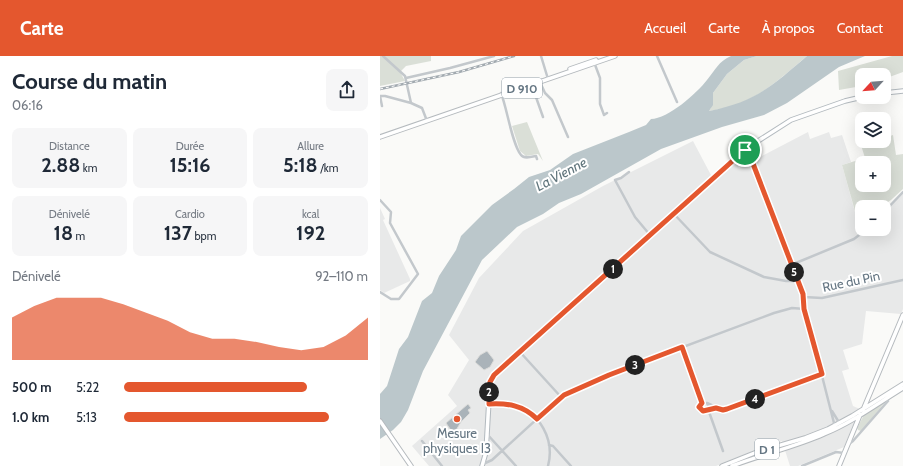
<!DOCTYPE html>
<html lang="fr">
<head>
<meta charset="utf-8">
<style>
	:root { --surface:#fff; --page:#f6f6f7; --text:#1f2937; --muted:#747a83; --accent:#e4572e }
	body { margin:0; font-family:Cabin,sans-serif; background:var(--page); color:var(--text); height:100vh; display:flex; flex-direction:column; font-size:15px; white-space:nowrap }
	* { box-sizing:border-box; margin:0 }
	p { font-size:13px; color:var(--muted) }
	.icon { flex:none; width:22px; height:22px; fill:none; stroke:currentColor; stroke-width:2; stroke-linecap:round; stroke-linejoin:round }
	.map { position:relative; flex:1; overflow:hidden }
	.panel { display:flex; flex-direction:column; background:var(--surface); width:380px }
	.panel>* { flex:none }
	.needle { width:26px; rotate:244deg }
	.tools { position:absolute; left:475px; top:12px; display:grid; gap:8px }
	.tools a { display:grid; place-items:center; width:36px; height:36px; border-radius:8px; background:var(--surface); box-shadow:0 4px 16px #0002; font-size:20px }
	.pin { position:absolute; display:grid; place-items:center; width:34px; height:34px; color:#fff; margin:-17px; border:2px solid #fff; border-radius:50%; box-shadow:0 1px 4px #0007 }
	.km { position:absolute; width:20px; height:20px; margin:-10px; border-radius:50%; background:#222; color:#fff; font-size:11px; line-height:20px; text-align:center }
	.round { display:grid; place-items:center; flex:none; width:42px; height:42px; border-radius:8px; background:var(--page) }
	.headline { display:flex; align-items:center; justify-content:space-between; height:68px; padding:0 12px }
	h1 { font-size:22px; font-weight:700; line-height:30px }
	.stats { display:grid; grid-template-columns:repeat(3,1fr); gap:6px; height:68px; padding:4px 12px }
	.stats div { display:grid; align-content:center; border-radius:8px; background:var(--page); text-align:center }
	.stats b { font-size:20px; font-weight:700 }
	.stats small { font-size:11px; font-weight:400 }
	.stats p { font-size:11px }
	.chart { height:112px; padding:8px 12px }
	.chart p { display:flex; justify-content:space-between }
	.chart svg { width:100%; height:72px; margin-top:4px; fill:var(--accent); opacity:.7 }
	ul { padding:0 12px; list-style:none; font-size:13px }
	li { display:grid; grid-template-columns:64px 48px 1fr; align-items:center; height:30px }
	li i { height:10px; border-radius:5px; background:var(--accent) }
	header { display:flex; align-items:center; gap:24px; box-sizing:border-box; height:56px; padding:0 20px; background:var(--accent); color:#fff }
	header strong { font-size:19px }
	nav { display:flex; gap:22px; margin-inline-start:auto; font-size:14px }
	main { display:flex; flex:1; min-height:0 }
	.map>svg:first-child { display:block }
</style>
</head>
<body>
<header>
<strong>Carte</strong>
<nav><a>Accueil</a><a>Carte</a><a>À propos</a><a>Contact</a></nav>
</header>
<main>
<section class="panel">
<div class="headline"><div><h1>Course du matin</h1><p>06:16</p></div><a class="round"><svg class="icon" aria-label="share" viewBox="0 0 24 24"><path d="M12 15V3M7 8l5-5 5 5M5 13v7h14v-7"/></svg></a></div>
<div class="stats">
<div><p>Distance</p><b>2.88<small> km</small></b></div>
<div><p>Durée</p><b>15:16</b></div>
<div><p>Allure</p><b>5:18<small> /km</small></b></div>
</div>
<div class="stats">
<div><p>Dénivelé</p><b>18<small> m</small></b></div>
<div><p>Cardio</p><b>137<small> bpm</small></b></div>
<div><p>kcal</p><b>192</b></div>
</div>
<div class="chart"><p><span>Dénivelé</span>92–110 m</p>
<svg viewBox="0 0 160 44" preserveAspectRatio="none"><path d="M0 44V18L10 11L20 6L30 6L40 6L50 10L60 15L70 20L80 27L90 31L100 31L110 33L120 36L130 38L140 36L150 29L160 18V44z"/></svg>
</div>
<ul>
<li><b>500 m</b>5:22<i style="width:75%"></i></li>
<li><b>1.0 km</b>5:13<i style="width:84%"></i></li>
</ul>
</section>
<div class="map">
<svg width="523" height="410" viewBox="0 0 523 410">
	<rect width="100%" height="100%" fill="#fafaf8"/>
	<path fill="#e8e9e9" d="M428,76L430,83L449,76L451,82L462,79L471,106L462,109L481,178L486,173H504V155L523,136V253L521,258L486,255L482,288L463,294L469,313L462,315L473,350L480,353L464,391L418,410H410L402,385L336,410H49L32,390L77,350L68,339L89,304L69,279L99,222L143,175L223,130L313,85L332,121L356,104L359,112Z
		M0,152L5,163L3,164L30,223V225L4,237L0,234Z"/>
	<path fill="#dadfd7" fill-rule="evenodd" d="M0,0H51V5L26,10L20,16L25,25L0,30Z
		M377,0H427C395,27 373,49 329,55L331,52L333,37L347,18L364,4Z
		M512,0H523V16L504,23V19H482V33L476,35V31L459,34L458,15Z
		M147,66L163,105L158,98L146,100L140,95L132,70Z
		M513,79L516,99L523,98V133L511,144L508,146V148L504,152L482,151V172L480,173L462,109L485,102L481,89L494,85H504V82ZM482,107H504V129H482Z
		M507,344L481,375L478,374L477,372L484,359Z"/>
	<path fill="#bbc7cb" d="M351,0H377L364,4L347,18L333,37V49L329,55C376,46 393,29 427,0H485L459,11L407,47L384,59L342,71L281,93L201,138L179,147L163,158L137,171L102,204L43,315L28,354L21,366L13,374L0,383V338L7,330L19,293L28,281L42,245L52,237L59,220L76,194L81,180L112,149L134,133L149,121L170,114L193,98L249,76L266,69L271,63C288,63 317,37 327,24C336,13 338,6 351,0Z"/>
	<path fill="#aab3b9" stroke="#dcdcda" d="M107,295L114,304L110,311L104,314L95,306L100,299Z
		M88,348L91,352L88,354L90,357L81,366L75,376L74,374L72,376L66,367Z"/>
	<g fill="none" stroke-linecap="round" stroke-linejoin="round">
		<g stroke="#b3babf" stroke-width="5.5">
			<path id="secondary" d="M504,37L523,35
				M102,410L106,396L110,326L114,319L367,92L411,64L465,45L482,41"/>
		</g>
		<g stroke="#b5babe" stroke-width="5.5">
			<path id="primary" d="M190,13L216,4
				M0,81L235,0
				M483,354L523,259
				M0,365L31,410
				M342,410L377,396L425,382L448,373L472,360L523,328
				M352,410C383,398 415,391 444,378C473,366 497,348 523,332
				M459,410L480,359"/>
		</g>
		<path stroke="#c3c8cc" stroke-width="2.5" d="M3,0L25,20L31,47L42,52L47,65
			M161,0L168,23
			M277,0L297,46
			M214,6L220,22V48L224,59L227,57
			M26,22L70,12L114,0
			M160,26L165,37L172,44L188,81
			M151,27L163,61
			M121,37C127,52 132,88 141,99C144,103 151,101 156,100L157,103
			M0,40H5L31,47
			M0,40L2,50
			M367,92L424,241L425,253L455,371
			M249,116L241,122L235,124L255,161L270,179
			M0,144L11,156L10,167L38,218L19,243H11L0,236
			M504,156L523,136
			M294,158L330,196L384,221L406,225H417
			M411,209L474,183L487,173
			M424,241L442,242L523,224
			M302,291L322,347
			M140,296L181,341
			M319.5 351a4.5 4.5 0 1 1 9 0a4.5 4.5 0 1 1-9 0Z
			M327,347L340,353L345,354L442,318
			M109,348C117,348 126,347 134,349C160,356 175,384 168,410
			M336,352L328,353L343,395
			M452,355L460,368
			M107,378L136,410
			M42,385L62,410
			M469,388L473,385L508,345
			M169,389L173,390L191,410
			M103,408L112,404L181,341L236,316L394,257L412,252L425,253
			M422,410L456,396L464,397"/>
		<use href="#secondary" stroke="#fff" stroke-width="3.5"/>
		<use href="#primary" stroke="#fff" stroke-width="3.5"/>
		<g stroke="#a2aab0" stroke-width="2.5">
			<path id="rail" d="M0,33L79,16L134,0"/>
		</g>
		<use href="#rail" stroke="#fff" stroke-width="1" stroke-dasharray="3" stroke-linecap="butt"/>
	</g>
	<g fill="none" stroke-linecap="round" stroke-linejoin="round">
		<g stroke="#fff" stroke-width="8">
			<path id="route" d="M367,92L423,238L424,253L442,318L347,353L343,354L336,352L323,355L319,351L322,347L302,291L229,319L184,339L157,363C143,349 127,347 109,348L110,326L114,319Z"/>
		</g>
		<use href="#route" stroke="#e4572e" stroke-width="5"/>
	</g>
	<circle fill="#e4572e" stroke="#fff" stroke-width="1.5" cx="77" cy="363" r="4"/>
	<g text-anchor="middle" dominant-baseline="central" stroke-width="4" stroke-linejoin="round" paint-order="stroke">
		<g fill="#fff" stroke="#939fa8" stroke-width="1">
			<rect x="122" y="22" width="40" height="20" rx="3"/>
			<rect x="375" y="383" width="24" height="20" rx="3"/>
		</g>
		<g font-size="12" font-weight="bold" fill="#657683">
			<text x="142" y="32">D 910</text>
			<text x="387" y="393">D 1</text>
		</g>
		<g font-size="13" fill="#657683" stroke="#fff">
			<text transform="translate(471 225) rotate(-12)">Rue du Pin</text>
		</g>
		<g font-size="13" fill="#657683" stroke="#fff">
			<text x="77" y="377">Mesure<tspan x="77" dy="15">physiques I3</tspan></text>
		</g>
		<g font-size="14" font-style="italic" fill="#60757c" stroke="#fff">
			<text transform="translate(181 118) rotate(-28)">La Vienne</text>
		</g>
	</g>
</svg>
<div class="tools">
<a><svg class="needle" viewBox="-14 -14 28 28"><path d="M0-13l5 13h-10z" fill="#e53935"/><path d="M0 13l5-13h-10z" fill="#747a83"/></svg></a>
<a><svg class="icon" aria-label="layers" viewBox="0 0 24 24"><path d="M12 4l9 5-9 5-9-5zM3 14l9 5 9-5"/></svg></a>
<a>+</a>
<a>−</a>
</div>
<div class="pin" style="left:365px;top:94px;background:#1e9e55"><svg class="icon" aria-label="arrive" viewBox="0 0 24 24"><path d="M6 21V4h12l-3 4 3 4H6"/></svg></div>
<b class="km" style="left:233px;top:213px">1</b>
<b class="km" style="left:109px;top:336px">2</b>
<b class="km" style="left:255px;top:309px">3</b>
<b class="km" style="left:375px;top:343px">4</b>
<b class="km" style="left:414px;top:216px">5</b>
</div>
</main>
</body>
</html>
